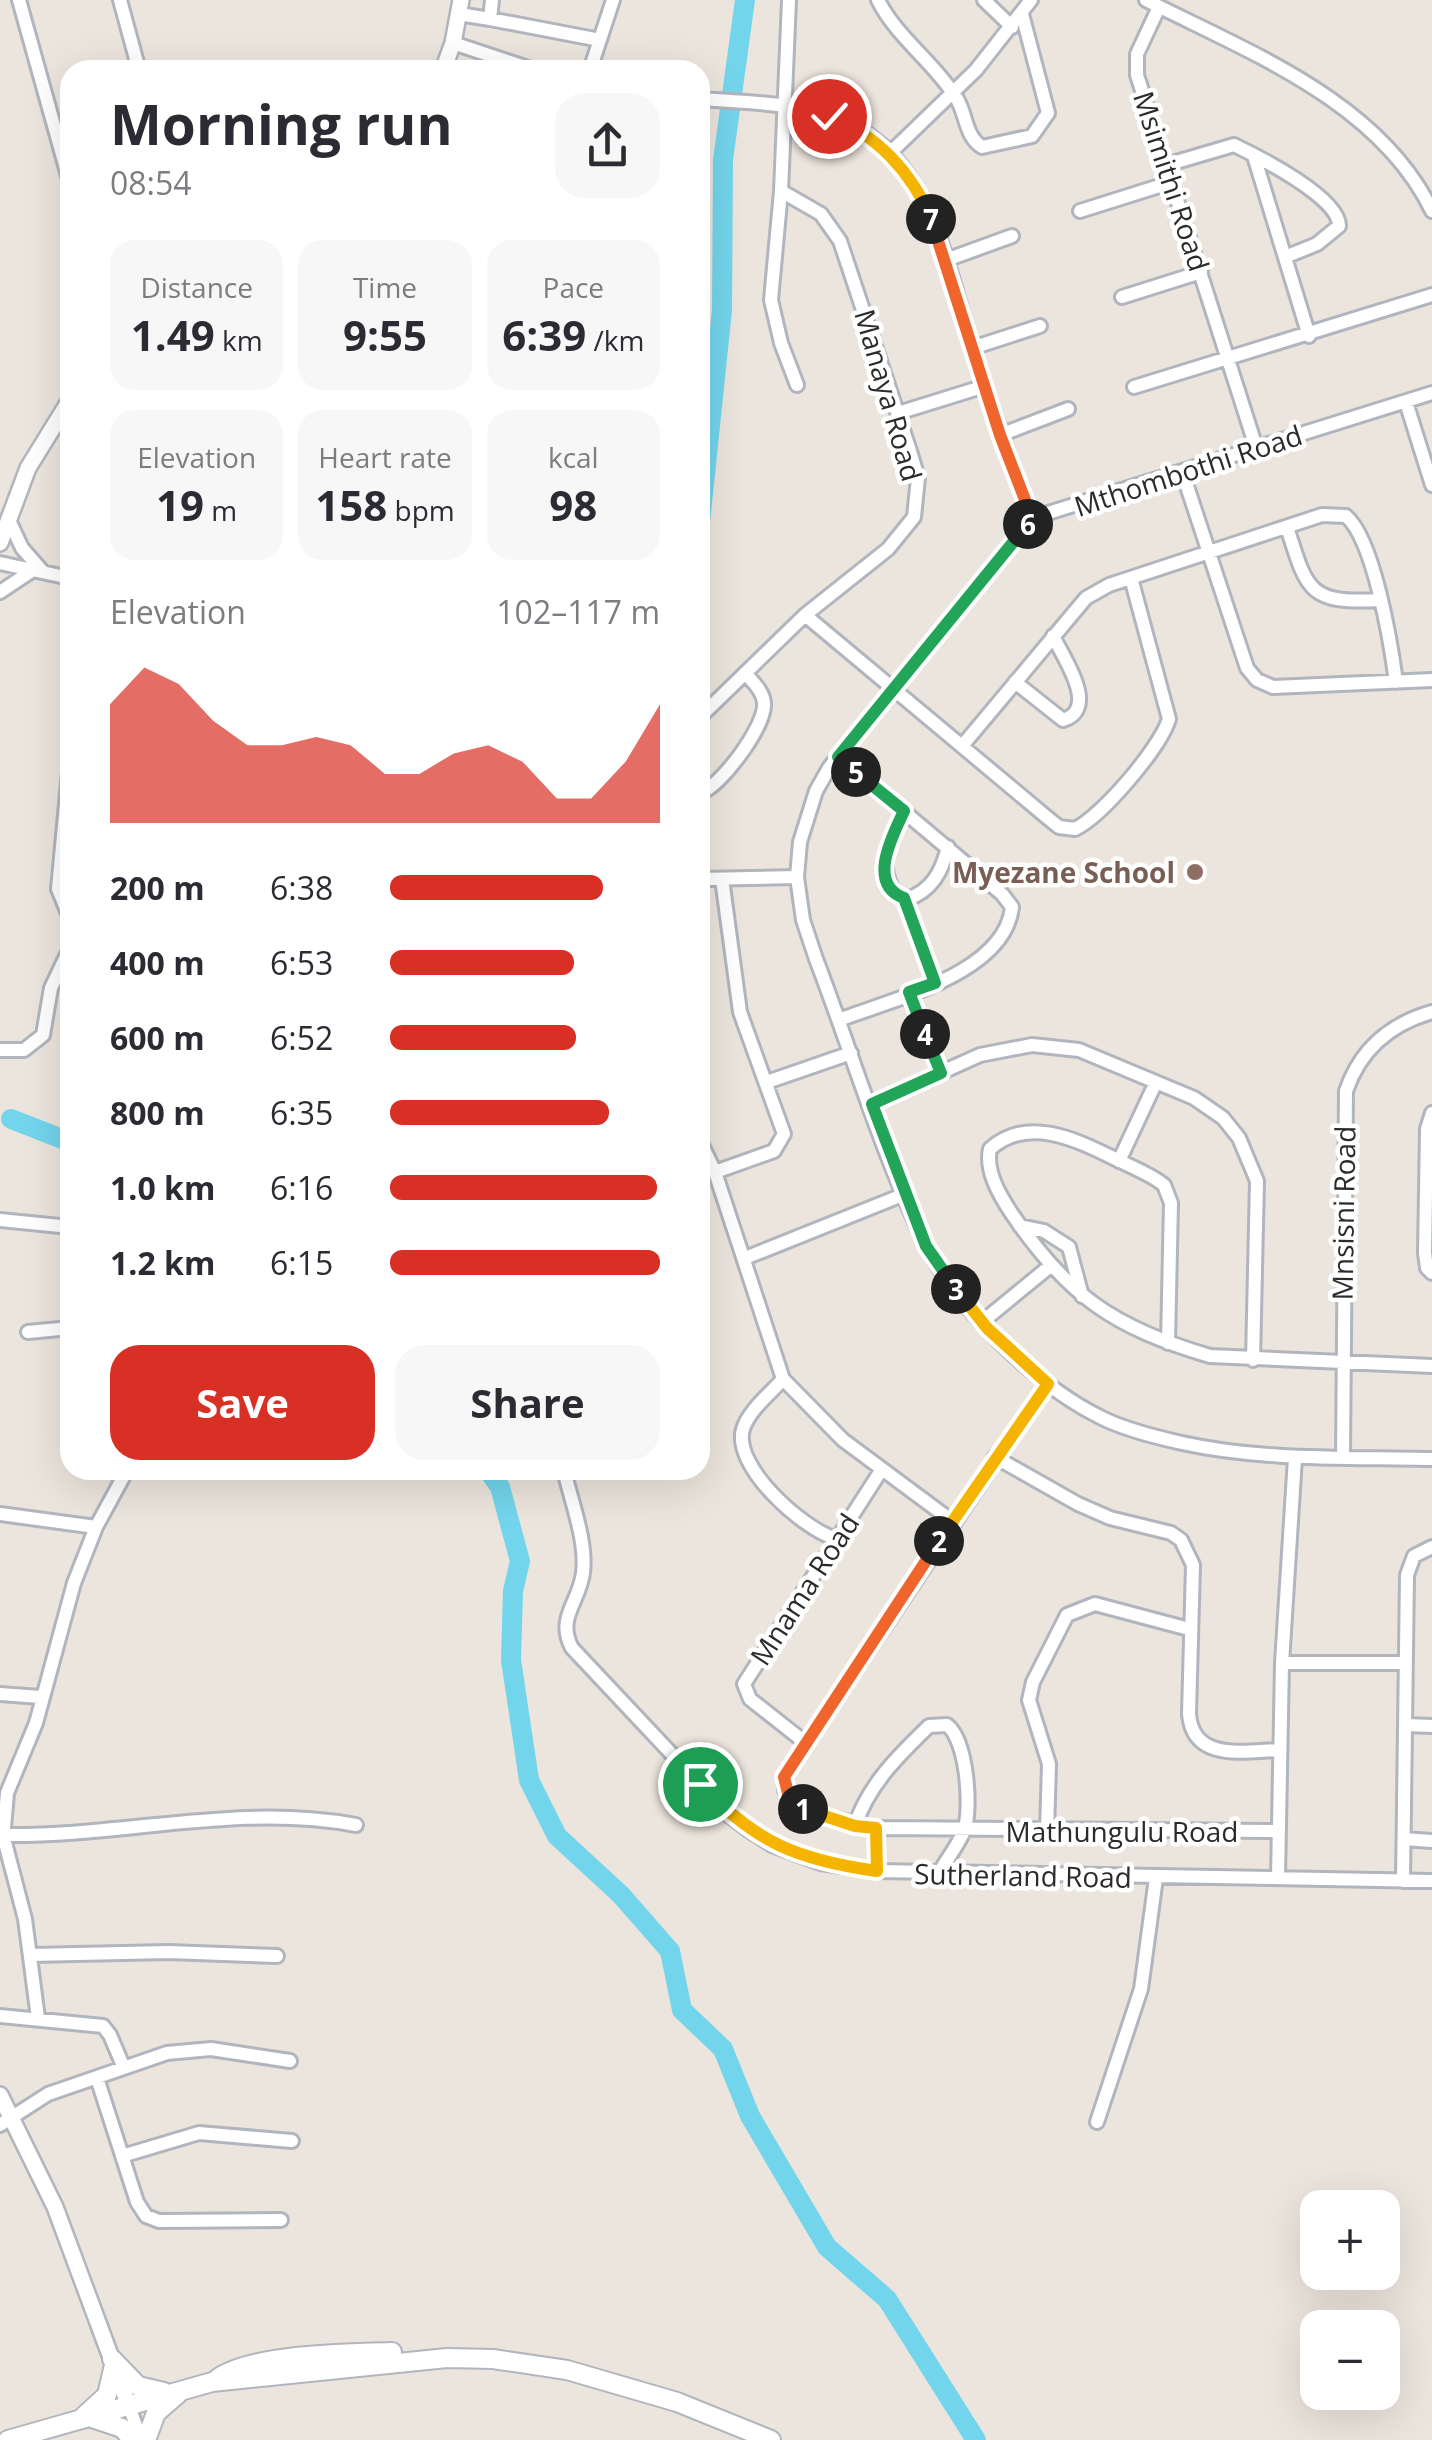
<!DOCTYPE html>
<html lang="en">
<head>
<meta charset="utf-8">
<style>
	:root { --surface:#fff; --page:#f7f7f7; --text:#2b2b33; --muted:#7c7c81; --accent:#d93025 }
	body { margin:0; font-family:"Open Sans",sans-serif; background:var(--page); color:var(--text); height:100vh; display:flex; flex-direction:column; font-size:38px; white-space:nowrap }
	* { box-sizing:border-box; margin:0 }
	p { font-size:32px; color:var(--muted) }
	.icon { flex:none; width:55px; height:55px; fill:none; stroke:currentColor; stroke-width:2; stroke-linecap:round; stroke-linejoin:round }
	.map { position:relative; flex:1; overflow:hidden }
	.drawer { position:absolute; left:60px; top:60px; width:650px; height:1420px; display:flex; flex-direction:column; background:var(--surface); border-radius:30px; box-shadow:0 10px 40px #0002 }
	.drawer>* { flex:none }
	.fabs { position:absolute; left:1300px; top:2190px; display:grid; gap:20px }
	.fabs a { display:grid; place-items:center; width:100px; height:100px; border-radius:20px; background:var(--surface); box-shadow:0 10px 40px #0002; font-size:50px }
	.pin { position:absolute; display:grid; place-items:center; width:85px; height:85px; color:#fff; margin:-42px; border:5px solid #fff; border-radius:50%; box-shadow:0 2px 10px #0007 }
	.km { position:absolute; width:50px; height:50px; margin:-25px; border-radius:50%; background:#222; color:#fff; font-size:28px; line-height:50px; text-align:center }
	.round { display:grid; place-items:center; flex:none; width:105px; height:105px; border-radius:30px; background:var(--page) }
	.headline { display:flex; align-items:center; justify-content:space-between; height:170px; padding:0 50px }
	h1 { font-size:55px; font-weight:700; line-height:75px }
	.stats { display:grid; grid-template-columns:repeat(3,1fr); gap:15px; height:170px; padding:10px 50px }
	.stats div { display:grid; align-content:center; border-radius:25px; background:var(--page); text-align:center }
	.stats b { font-size:42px; font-weight:700 }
	.stats small { font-size:28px; font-weight:400 }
	.stats p { font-size:28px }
	.chart { height:280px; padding:20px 50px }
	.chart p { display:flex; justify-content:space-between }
	.chart svg { width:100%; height:180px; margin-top:10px; fill:var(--accent); opacity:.7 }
	.button { display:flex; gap:20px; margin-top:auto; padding:20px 50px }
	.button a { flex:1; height:115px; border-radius:30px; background:var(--accent); color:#fff; font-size:40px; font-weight:700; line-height:115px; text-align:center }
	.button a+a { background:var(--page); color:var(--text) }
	ul { padding:0 50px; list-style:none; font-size:32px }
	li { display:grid; grid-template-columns:160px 120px 1fr; align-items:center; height:75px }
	li i { height:25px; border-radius:12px; background:var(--accent) }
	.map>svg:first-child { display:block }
</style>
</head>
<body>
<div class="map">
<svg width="1432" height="2440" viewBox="0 0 1432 2440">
	<rect width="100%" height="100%" fill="#ece5dd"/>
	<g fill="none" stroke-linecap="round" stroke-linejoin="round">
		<path stroke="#73d5ec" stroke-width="20" d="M700,522L722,310L723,160L745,0
			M11,1119L70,1142
			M488,1470L500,1487L520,1561L513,1591L511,1660L529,1780L557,1836L621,1895L670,1951L682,2010L723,2049L750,2116L827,2247L887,2299L976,2440"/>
		<g stroke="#b1b5be" stroke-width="18">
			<path id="minor" d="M19,0L70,183
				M120,0L139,70
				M789,0L781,191L771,300L781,343L797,385
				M878,0C897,38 935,63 957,99C967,116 965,136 982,147L1032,136L1048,113L1022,14
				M984,0L1012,27
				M1146,0C1248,52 1379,101 1432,211
				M1159,7L1137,54V75L1256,447
				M459,14L490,19L492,0
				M490,19L600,40
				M453,43L534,70
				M590,70L613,0
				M700,99C750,103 803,102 850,124C934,164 948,274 974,352C992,408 1011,464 1032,518
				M889,154L976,70L1031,0
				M1254,156L1309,336
				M1166,165L1234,145C1259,157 1340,198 1339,226L1317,244L1285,257
				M1080,211L1172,182
				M946,260L1012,236
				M1122,297L1201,272
				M972,348L1040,326
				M1134,387L1432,295
				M1432,393L1032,518L829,768L816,791L800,842L797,877L803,920L816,959C852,1053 881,1152 925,1243C958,1309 1036,1386 1102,1418C1126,1430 1155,1437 1182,1443C1264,1461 1348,1457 1432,1459
				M1406,402L1432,485
				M898,413L985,386
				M1000,435L1068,409
				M1182,471L1247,668L1257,680L1273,687L1432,680
				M8,518L22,548L43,572
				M1287,527C1307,590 1308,604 1379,600
				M0,563L70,578
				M0,592L33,570
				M805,615L1049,819L1059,827L1075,829C1102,816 1160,748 1169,719L1131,578
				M1015,682L1063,720C1100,709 1063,657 1053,636
				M700,717L805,615L888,549L914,517L918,478L910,451L840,241L821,214L781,191
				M962,746L1086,598L1109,585L1322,515L1346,516C1374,540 1391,644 1396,682
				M839,757L1002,894L1012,907C1005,974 892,999 839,1020
				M70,761L58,889L70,918
				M700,793C721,786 763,729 764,706C765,693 753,682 745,673
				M904,811C890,841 875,866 897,896L907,899C932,891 942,871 948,847
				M700,879L797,877
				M904,898L935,983
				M909,993L941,1073
				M0,1050H24L43,1035L51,988L70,948
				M767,1082L851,1053
				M871,1104L980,1055L1032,1045L1079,1050L1194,1098L1223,1118L1239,1138L1257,1181L1253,1360
				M1432,1113L1427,1129L1425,1253L1427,1268L1432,1273
				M700,1141L715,1172L783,1379L843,1440L952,1521
				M1119,1161L1156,1082
				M715,1172L774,1151L784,1134L740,1012L722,879
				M0,1220L70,1227
				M1020,1226L1044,1231L1069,1247L1082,1296
				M745,1258L905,1194
				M982,1322L1049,1267
				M28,1332L70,1328
				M1168,1343L1171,1203L1164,1185C1152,1175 1136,1169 1122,1162C1082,1143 1030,1113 990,1149C985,1171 1000,1196 1012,1214C1068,1296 1114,1328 1210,1356L1432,1366
				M783,1379C771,1393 749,1410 743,1429C732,1466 802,1528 834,1538
				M1048,1383L787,1772L785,1790L793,1802L810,1813L876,1828L1278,1831
				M995,1457L1078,1504L1110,1518L1171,1533L1181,1540L1193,1565L1189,1714C1193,1762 1244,1751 1279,1750
				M1343,1457L1346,1091C1360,1050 1390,1024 1432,1012
				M564,1470C571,1501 587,1541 583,1573C579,1603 556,1618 572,1648L730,1816L750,1831L772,1845L821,1863L877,1871L1432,1881
				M0,1514L96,1527
				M1282,1663H1406
				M0,1694L40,1697
				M1406,1725L1432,1726
				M807,1744L750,1699L744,1684L882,1469
				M855,1826C868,1785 899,1755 929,1726L947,1725C967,1740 972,1809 964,1831C958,1845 947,1859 939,1873
				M876,1828L877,1871
				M1047,1832L1049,1764L1029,1700L1033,1682L1067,1615L1095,1604L1189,1629
				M0,1835L4,1828L7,1793L36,1723L74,1583L96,1527L127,1470
				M1404,1839L1432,1841
				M1278,1878L1282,1663L1295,1458
				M1403,1881L1407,1575L1414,1556L1432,1547
				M31,1955L169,1952L277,1956
				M0,2016L103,2026L110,2035L124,2068
				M38,2018L25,1919L3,1835C122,1837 237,1803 356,1825
				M97,2078L137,2202L146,2216L159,2221L281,2220
				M1097,2122L1141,1989L1156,1878
				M0,2125L48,2094L167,2053L211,2049L290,2061
				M122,2156L199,2133L292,2141
				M129,2406L141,2440"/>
		</g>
		<g stroke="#b1b5be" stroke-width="20">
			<path id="tertiary" d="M443,70L453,43L461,0
				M0,543L28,468L70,400
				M0,2095L55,2207L129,2406"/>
		</g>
		<g stroke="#b1b5be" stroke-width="22">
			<path id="secondary" d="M112,2359L138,2386L164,2392
				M217,2379C251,2354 348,2353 392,2352
				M84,2416L107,2395L114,2365
				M89,2417L122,2428L133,2440
				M8,2440L212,2382L447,2358L493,2359L567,2370L677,2402L771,2440
				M146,2440L156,2413L178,2394"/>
		</g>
		<use href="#minor" stroke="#fff" stroke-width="12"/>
		<use href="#tertiary" stroke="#fff" stroke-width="15"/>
		<use href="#secondary" stroke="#fff" stroke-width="18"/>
	</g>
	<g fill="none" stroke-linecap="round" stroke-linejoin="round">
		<g stroke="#fff" stroke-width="20">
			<path id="split-1" d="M700,1784C756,1843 798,1860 877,1871L876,1828L855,1826L803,1809"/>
		</g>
		<g stroke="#fff" stroke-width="20">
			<path id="split-2" d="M803,1809L789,1797L784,1777L939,1541"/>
		</g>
		<g stroke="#fff" stroke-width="20">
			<path id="split-3" d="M939,1541L1048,1384L987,1328L956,1289"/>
		</g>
		<g stroke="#fff" stroke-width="20">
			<path id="split-4" d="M925,1034L941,1073L872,1104L926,1246L956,1289"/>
		</g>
		<g stroke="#fff" stroke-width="20">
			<path id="split-5" d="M856,772L904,811C893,835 866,884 904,898L935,983L909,992L925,1034"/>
		</g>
		<g stroke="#fff" stroke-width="20">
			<path id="split-6" d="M856,772L838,757L1028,524"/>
		</g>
		<g stroke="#fff" stroke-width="20">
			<path id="split-7" d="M931,219L1000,435L1032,518L1028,524"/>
		</g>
		<g stroke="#fff" stroke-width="20">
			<path id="split-8" d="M829,116C876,134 912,172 931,219"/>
		</g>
		<use href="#split-1" stroke="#f5b400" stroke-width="12"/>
		<use href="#split-2" stroke="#f0652b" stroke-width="12"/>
		<use href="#split-3" stroke="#f5b400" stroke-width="12"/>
		<use href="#split-4" stroke="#22a559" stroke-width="12"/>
		<use href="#split-5" stroke="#22a559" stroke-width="12"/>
		<use href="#split-6" stroke="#22a559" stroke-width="12"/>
		<use href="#split-7" stroke="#f0652b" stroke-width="12"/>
		<use href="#split-8" stroke="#f5b400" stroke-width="12"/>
	</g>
	<circle fill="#8d6e63" stroke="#fff" stroke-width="4" cx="1195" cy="872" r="10"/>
	<g text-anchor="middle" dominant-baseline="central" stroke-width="9" stroke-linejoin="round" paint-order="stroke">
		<g font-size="28" fill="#2b2b2b" stroke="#fff">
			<text transform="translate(1172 181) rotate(72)">Msimithi Road</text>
			<text transform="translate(889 395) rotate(74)">Manaya Road</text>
			<text transform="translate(1188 470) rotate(-18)">Mthombothi Road</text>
			<text transform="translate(1343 1213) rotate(-89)">Mnsisni Road</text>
			<text transform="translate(804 1589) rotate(-57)">Mnama Road</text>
			<text x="1122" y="1831">Mathungulu Road</text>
			<text transform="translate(1023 1875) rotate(1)">Sutherland Road</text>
		</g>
		<g font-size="28" font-weight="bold" fill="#785e54" stroke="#fff" text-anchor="end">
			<text x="1175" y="872">Myezane School</text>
		</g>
	</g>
</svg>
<div class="fabs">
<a>+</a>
<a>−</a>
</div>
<div class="pin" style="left:700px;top:1784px;background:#1e9e55"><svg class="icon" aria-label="arrive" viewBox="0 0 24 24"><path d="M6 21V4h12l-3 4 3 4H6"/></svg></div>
<div class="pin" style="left:829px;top:116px;background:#d93025"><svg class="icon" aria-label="check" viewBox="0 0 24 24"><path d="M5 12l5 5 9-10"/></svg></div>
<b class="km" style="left:803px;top:1809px">1</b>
<b class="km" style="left:939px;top:1541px">2</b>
<b class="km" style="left:956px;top:1289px">3</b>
<b class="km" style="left:925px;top:1034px">4</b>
<b class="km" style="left:856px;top:772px">5</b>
<b class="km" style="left:1028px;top:524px">6</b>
<b class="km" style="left:931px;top:219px">7</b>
<section class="drawer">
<div class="headline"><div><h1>Morning run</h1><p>08:54</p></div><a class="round"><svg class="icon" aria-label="share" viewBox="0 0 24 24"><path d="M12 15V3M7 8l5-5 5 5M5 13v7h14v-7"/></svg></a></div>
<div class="stats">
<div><p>Distance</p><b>1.49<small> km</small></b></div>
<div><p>Time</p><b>9:55</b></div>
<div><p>Pace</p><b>6:39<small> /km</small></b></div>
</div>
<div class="stats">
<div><p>Elevation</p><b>19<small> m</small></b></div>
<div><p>Heart rate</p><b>158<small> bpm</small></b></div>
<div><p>kcal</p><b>98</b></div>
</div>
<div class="chart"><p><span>Elevation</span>102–117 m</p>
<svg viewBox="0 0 160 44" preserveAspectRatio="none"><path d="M0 44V15L10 6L20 10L30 19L40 25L50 25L60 23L70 25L80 32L90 32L100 27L110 25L120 29L130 38L140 38L150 29L160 15V44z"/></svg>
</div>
<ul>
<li><b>200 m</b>6:38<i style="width:79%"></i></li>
<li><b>400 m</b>6:53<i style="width:68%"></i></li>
<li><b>600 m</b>6:52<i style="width:69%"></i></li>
<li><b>800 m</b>6:35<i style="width:81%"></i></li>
<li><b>1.0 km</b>6:16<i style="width:99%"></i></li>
<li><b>1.2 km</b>6:15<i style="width:100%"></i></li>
</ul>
<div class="button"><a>Save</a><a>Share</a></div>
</section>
</div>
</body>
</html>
